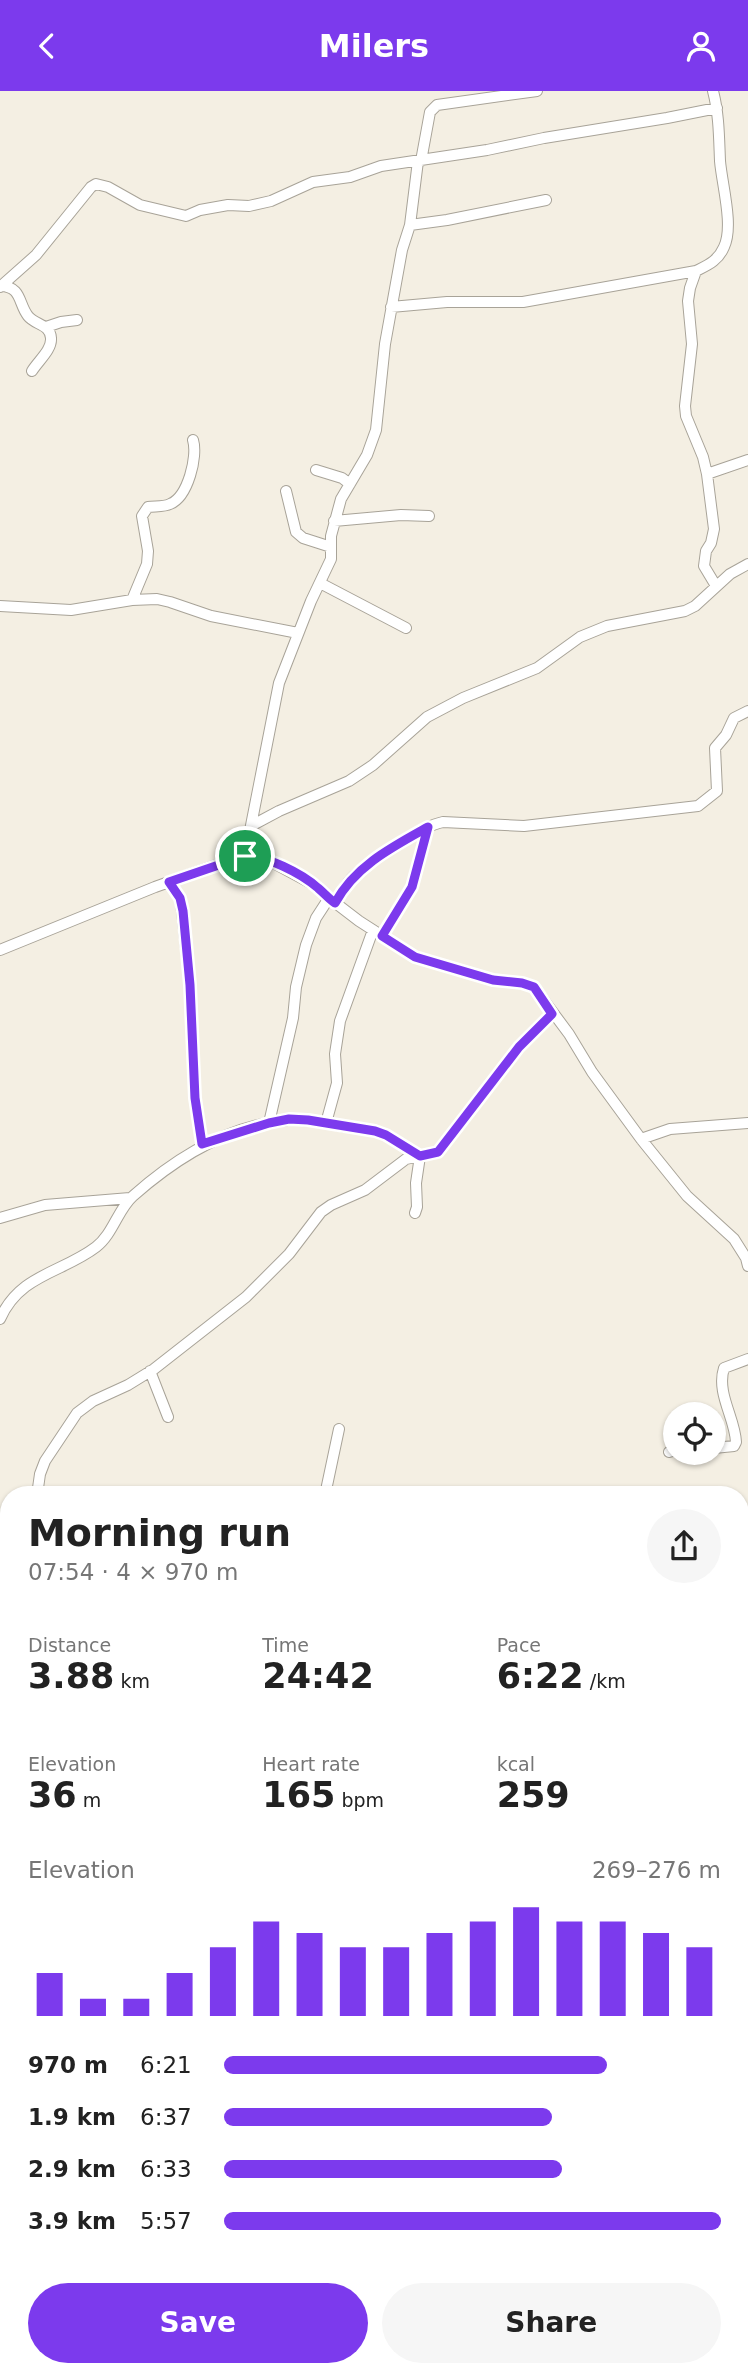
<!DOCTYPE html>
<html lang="en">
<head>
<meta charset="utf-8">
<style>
	:root { --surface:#fff; --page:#f6f6f6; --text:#222; --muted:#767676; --accent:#7c3aed }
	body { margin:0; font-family:"DejaVu Sans",sans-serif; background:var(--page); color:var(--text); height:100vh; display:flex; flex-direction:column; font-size:26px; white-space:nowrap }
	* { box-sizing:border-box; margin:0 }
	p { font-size:23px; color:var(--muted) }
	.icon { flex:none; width:38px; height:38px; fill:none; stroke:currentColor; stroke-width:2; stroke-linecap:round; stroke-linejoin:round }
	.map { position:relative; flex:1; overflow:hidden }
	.details { position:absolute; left:0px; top:1395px; width:749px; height:891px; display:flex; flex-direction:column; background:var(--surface); border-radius:28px 28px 0 0; box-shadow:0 2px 5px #0004 }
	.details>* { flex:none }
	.fabs { position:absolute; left:663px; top:1311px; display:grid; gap:14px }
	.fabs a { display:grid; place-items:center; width:63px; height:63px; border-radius:50%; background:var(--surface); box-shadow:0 2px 5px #0004; font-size:35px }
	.pin { position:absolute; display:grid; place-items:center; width:60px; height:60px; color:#fff; margin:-30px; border:4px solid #fff; border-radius:50%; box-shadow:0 2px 7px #0007 }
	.round { display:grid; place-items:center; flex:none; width:74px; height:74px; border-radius:37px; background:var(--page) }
	.headline { display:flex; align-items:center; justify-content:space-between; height:119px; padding:0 28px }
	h1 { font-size:38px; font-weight:600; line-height:52px }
	.metrics { display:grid; grid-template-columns:repeat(3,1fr); gap:10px; height:119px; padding:7px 28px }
	.metrics div { display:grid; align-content:center }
	.metrics b { font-size:35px; font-weight:600 }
	.metrics small { font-size:19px; font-weight:400 }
	.metrics p { font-size:19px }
	.chart { height:196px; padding:14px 28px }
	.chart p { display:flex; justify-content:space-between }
	.chart svg { width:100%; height:126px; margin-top:7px; stroke:var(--accent); stroke-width:6 }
	.cta { display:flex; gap:14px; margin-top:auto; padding:14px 28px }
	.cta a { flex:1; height:80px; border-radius:42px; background:var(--accent); color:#fff; font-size:28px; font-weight:600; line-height:80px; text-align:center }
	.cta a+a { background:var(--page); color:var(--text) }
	ul { padding:0 28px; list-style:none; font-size:23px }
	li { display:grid; grid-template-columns:112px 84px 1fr; align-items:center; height:52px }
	li i { height:18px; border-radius:9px; background:var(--accent) }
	header { display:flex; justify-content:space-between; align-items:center; height:91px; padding:0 28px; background:var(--accent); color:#fff; font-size:32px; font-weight:600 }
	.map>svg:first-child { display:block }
</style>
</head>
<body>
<header><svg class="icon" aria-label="back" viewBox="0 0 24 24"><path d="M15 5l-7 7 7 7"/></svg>Milers<svg class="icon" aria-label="person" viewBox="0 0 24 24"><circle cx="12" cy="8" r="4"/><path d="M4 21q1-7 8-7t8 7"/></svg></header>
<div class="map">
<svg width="748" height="2285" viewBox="0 0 748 2285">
	<rect width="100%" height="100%" fill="#f4efe3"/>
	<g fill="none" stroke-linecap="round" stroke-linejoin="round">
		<g stroke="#a8a398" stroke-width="12">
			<path id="minor" d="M421,70L430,21L437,14L537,0
				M410,134L447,129L546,109
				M696,180L690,197L688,210L692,253L685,315L686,325L703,366L707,383L714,438L711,452L706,460L704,475L716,495
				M1,195C22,196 18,212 28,225C35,234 50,233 51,247C52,259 38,270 32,280
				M0,196L36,164L91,96L96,93L108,96L140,114L186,125L200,119L228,114L249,115L271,110L313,91L350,86L381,75L487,59L544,47L667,27L717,17
				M391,216L447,211H523L696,180C708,174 718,170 724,156C734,135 722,94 720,70C719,46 719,23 713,0
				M46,236L61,231L77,229
				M316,379L342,387L350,393
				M707,383L748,369
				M286,400L296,441L303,447L331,456
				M334,430L401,424L429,425
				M320,492L406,537
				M132,509L147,473L148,460L142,425L148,416C155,415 164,416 170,413C188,406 198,365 193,349
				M0,515L71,519L132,509L157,508L170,511L211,525L298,542
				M251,735L279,720L349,690L373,674L427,626L463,607L537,577L580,546L607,535L685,520L695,515L730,483L748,473
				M245,765L279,592L311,510L331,468V445L341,408L367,364L376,339L385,253L402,159L410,134L418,70
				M169,791L180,807L182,820L190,894L195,1007L202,1053
				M335,812C341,803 346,792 354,785C372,768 420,736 443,731L524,735L698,715L717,700L715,657L726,644L734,627L748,620
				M382,845L412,796L428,736
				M0,859L155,796L222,772L245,765L266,768L318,796L329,807L359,830L415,866L493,889L522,892L534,896L569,943L592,981L641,1048L687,1105L734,1148L746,1167L748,1175
				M269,1032L293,927L296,896L306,854L316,827L329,807
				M326,1032L337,992L335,963L340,930L373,839
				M641,1048L670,1038L748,1032
				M0,1127L45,1114L130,1107
				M0,1228C20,1183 62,1182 96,1156C113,1143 118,1118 133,1105C177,1066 229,1034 288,1029C306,1027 324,1032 341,1035C355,1037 370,1038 383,1043C396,1048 408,1058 420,1065L416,1092L417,1116L415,1122
				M150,1280L168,1326
				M714,1357L734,1355L736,1351C735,1327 716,1302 724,1277L748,1268
				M669,1361L676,1359
				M37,1404L40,1383L45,1370L77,1322L93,1310L128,1294L154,1278L246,1206L289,1163L321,1121L331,1114L365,1099L406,1068L438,1061L519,956L552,923
				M277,1404H294
				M325,1404L339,1338
				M0,1453L9,1442
				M0,1752L9,1779
				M740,1780L748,1769
				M0,1886L9,1873
				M0,1934L9,1940
				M0,2023L9,2008
				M740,2127L748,2124
				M35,2277L36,2285
				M509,2277L515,2285
				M154,2285L155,2277
				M629,2285L631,2277
				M665,2285L668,2277"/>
		</g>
		<use href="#minor" stroke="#fff" stroke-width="10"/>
	</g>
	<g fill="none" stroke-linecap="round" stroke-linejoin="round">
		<g stroke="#fff" stroke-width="14">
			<path id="route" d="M428,736L412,796L382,845L415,866L493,889L522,892L534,896L552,923L519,956L438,1061L420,1065L386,1044L375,1040L308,1029L289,1028L269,1032L202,1053L195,1007L190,894L183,820L180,807L169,791L245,765C267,765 301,782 318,797C324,802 329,808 335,812C355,775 392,756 428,736Z"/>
		</g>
		<use href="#route" stroke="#7c3aed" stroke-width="9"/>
	</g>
</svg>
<div class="fabs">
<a><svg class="icon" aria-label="locate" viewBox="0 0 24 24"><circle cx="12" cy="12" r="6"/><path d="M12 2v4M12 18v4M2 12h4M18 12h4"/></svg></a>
</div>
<div class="pin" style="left:245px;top:765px;background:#1e9e55"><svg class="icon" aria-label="arrive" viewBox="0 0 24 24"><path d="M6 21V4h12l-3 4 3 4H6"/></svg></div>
<section class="details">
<div class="headline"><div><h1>Morning run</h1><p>07:54 · 4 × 970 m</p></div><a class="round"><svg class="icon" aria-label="share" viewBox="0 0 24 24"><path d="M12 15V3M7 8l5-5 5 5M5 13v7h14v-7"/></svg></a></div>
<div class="metrics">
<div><p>Distance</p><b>3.88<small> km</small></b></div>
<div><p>Time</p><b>24:42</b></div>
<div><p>Pace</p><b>6:22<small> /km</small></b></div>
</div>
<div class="metrics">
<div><p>Elevation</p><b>36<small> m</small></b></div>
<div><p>Heart rate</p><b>165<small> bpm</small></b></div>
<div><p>kcal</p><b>259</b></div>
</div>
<div class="chart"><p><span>Elevation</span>269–276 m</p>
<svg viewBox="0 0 160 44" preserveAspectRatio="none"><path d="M5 44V29M15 44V38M25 44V38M35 44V29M45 44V20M55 44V11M65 44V15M75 44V20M85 44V20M95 44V15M105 44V11M115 44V6M125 44V11M135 44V11M145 44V15M155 44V20"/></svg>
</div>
<ul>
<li><b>970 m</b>6:21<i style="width:77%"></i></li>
<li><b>1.9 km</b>6:37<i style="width:66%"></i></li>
<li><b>2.9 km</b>6:33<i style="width:68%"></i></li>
<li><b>3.9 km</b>5:57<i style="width:100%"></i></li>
</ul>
<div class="cta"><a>Save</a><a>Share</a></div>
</section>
</div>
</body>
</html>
